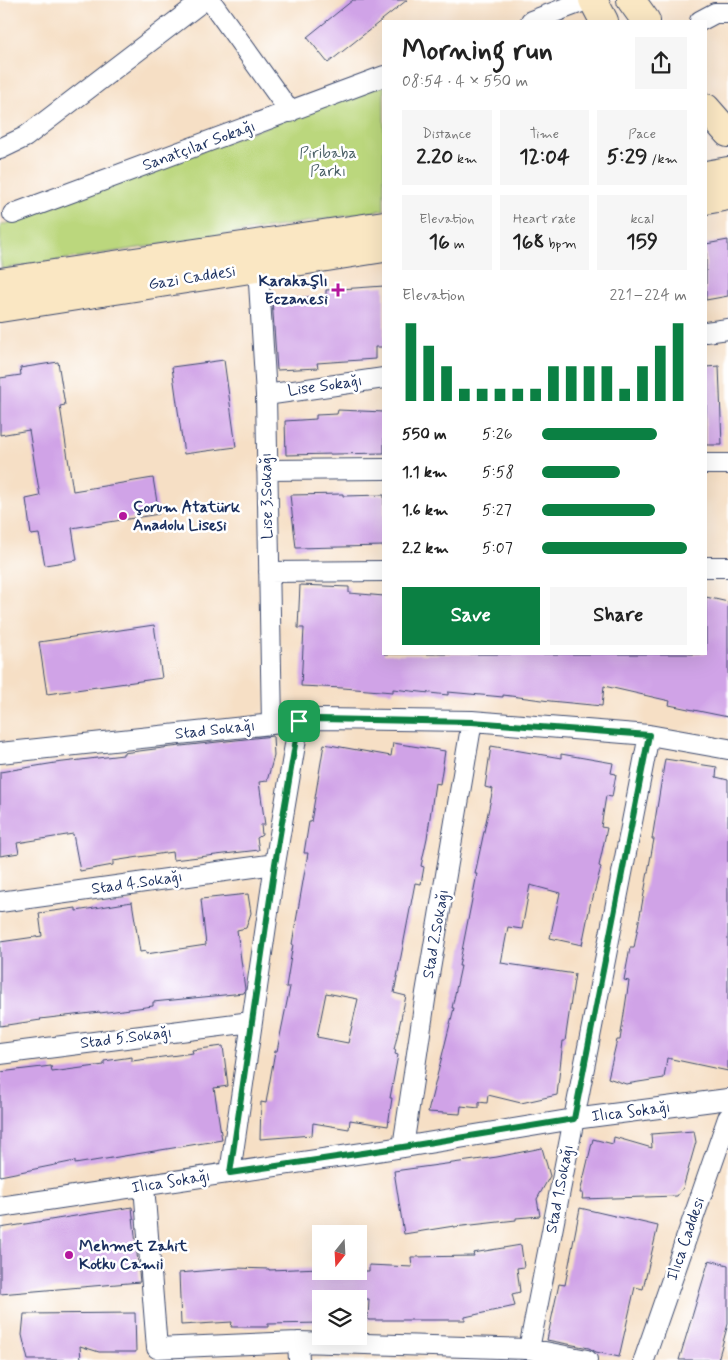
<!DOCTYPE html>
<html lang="en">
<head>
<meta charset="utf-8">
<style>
	:root { --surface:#fff; --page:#f6f6f6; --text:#222; --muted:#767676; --accent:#0b8043 }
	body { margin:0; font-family:Mynerve,sans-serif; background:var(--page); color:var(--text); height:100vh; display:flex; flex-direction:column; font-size:19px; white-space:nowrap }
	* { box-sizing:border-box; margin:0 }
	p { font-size:16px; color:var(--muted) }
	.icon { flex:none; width:28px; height:28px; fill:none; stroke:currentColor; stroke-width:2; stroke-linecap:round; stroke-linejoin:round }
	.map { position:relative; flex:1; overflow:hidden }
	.drawer { position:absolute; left:382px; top:20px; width:325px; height:635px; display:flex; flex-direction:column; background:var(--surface); border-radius:0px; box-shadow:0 5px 20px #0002 }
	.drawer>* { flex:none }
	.needle { width:32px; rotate:198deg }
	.controls { position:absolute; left:312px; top:1225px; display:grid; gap:10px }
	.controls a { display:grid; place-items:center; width:55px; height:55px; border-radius:0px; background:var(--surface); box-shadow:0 5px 20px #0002; font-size:25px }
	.pin { position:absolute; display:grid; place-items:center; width:42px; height:42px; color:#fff; margin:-21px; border-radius:10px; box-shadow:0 2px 8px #0006 }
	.round { display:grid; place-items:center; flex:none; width:52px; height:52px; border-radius:0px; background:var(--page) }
	.head { display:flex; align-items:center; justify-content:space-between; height:85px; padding:0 20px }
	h1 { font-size:28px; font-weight:800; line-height:38px }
	.figures { display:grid; grid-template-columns:repeat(3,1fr); gap:8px; height:85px; padding:5px 20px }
	.figures div { display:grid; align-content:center; border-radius:0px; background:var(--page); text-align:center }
	.figures b { font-size:21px; font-weight:800 }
	.figures small { font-size:14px; font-weight:400 }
	.figures p { font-size:14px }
	.chart { height:140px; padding:10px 20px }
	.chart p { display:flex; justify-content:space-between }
	.chart svg { width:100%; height:90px; margin-top:5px; stroke:var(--accent); stroke-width:6 }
	.cta { display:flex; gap:10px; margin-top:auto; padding:10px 20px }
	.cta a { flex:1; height:58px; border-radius:0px; background:var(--accent); color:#fff; font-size:20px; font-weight:800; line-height:58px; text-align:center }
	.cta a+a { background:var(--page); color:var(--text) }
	ul { padding:0 20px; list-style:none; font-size:16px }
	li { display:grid; grid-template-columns:80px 60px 1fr; align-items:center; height:38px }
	li i { height:12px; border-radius:6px; background:var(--accent) }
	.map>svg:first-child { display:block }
</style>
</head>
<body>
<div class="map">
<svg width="728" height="1360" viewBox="0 0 728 1360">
	<rect width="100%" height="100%" fill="#fff"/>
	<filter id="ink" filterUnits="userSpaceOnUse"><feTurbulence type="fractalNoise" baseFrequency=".02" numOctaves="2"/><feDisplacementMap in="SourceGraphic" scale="10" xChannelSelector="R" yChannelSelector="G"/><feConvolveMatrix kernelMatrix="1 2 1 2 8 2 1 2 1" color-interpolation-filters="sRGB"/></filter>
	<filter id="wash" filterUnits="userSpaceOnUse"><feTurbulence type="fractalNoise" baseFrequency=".0096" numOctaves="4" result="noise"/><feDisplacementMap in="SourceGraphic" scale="20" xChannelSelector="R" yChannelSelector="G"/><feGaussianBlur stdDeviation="1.12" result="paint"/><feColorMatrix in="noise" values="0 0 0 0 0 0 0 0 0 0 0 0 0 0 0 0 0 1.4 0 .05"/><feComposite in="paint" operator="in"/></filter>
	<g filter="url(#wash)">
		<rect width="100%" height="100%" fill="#f6dfc5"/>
		<path fill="#bbd77d" stroke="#6b836e" d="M384,83V210L2,269L0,259V226Z"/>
		<g id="blocks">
			<path fill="#d0a3e7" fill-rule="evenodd" d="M353,0H407L328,63L307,37Z
				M728,240V296L706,300V244Z
				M384,286V347H375V359L317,363L318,368L277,370L272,299L326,296V290Z
				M224,360L236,447L184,454L172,367Z
				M58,362L65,405L60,406L73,491L153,478L159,514L72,528L77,560L45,565L39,534L31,535L26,499L40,496L29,430L0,435V378L21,375L20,368Z
				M719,366L722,445H706V367Z
				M338,410L384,412V453L286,455L285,421L316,419V415L337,414Z
				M343,494V496L384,495V546L296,548L290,495Z
				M300,585L349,587V593L384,596V654H706V597L728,602V717L669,705L670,701L604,686L602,706L550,701L503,695V697L448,692V695L393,689V692L343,688L301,686L304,628H298Z
				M154,625L162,678L47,694L39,642Z
				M273,736L274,756L267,781L259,782L265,825H261L262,835L257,838L259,850L173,860L172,852L113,861V865L80,871L73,834L17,843L19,853L0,856V772L55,763L123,755V753L163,748Z
				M393,743L445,751L440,784L435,783L427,838L421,866L424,867L421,884L415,883L394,993L406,996L394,1050H396L395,1054L398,1055L390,1098H392L388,1126L350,1120L349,1129L313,1123L312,1135L260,1139L261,1102L266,1103L275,1051H277L290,987H286L293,944H292L308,853H304L309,822H311L324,744L391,756ZM326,993L358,999L348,1043L317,1037Z
				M491,746L561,758V754L613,763L611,773L616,774L612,797L606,796L601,827L607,828L599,866L601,867L592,901H591L582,945L550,938L560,893L530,885L522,929L508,927L501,963L575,974L565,1041H563L557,1095L521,1103L488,1095L487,1103L479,1102V1108L461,1106L460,1114L428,1112L454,1008H452L461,966H459L477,874H475L493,789L485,787Z
				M665,759L717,767L716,777L728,780V1071L667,1058L664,1078L626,1084L608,1078L617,1040H620L629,981L624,980L630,948H634L654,839H652Z
				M248,894L251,913L246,928L237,930L245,989L244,993L153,1002V1006L100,1013V1012L40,1019L41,1020L0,1026V942L42,936L39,913L76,908V911L132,902L140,952L146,951V954L206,945L201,899Z
				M223,1046L228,1086L214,1088L222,1140L75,1164V1161L0,1176V1072L51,1066L52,1072L104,1065V1061L132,1057V1061L193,1053L192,1050Z
				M694,1131L696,1142L683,1188L677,1196L582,1199L583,1193H580L593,1139L613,1144L614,1137L652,1148L651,1134Z
				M542,1148L550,1176L537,1199L540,1216L516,1218V1220L454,1227V1226L404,1234L394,1171L497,1157Z
				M132,1207L140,1282L0,1294V1228Z
				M580,1208L658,1226L643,1289L635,1287L619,1357L596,1352L589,1348L547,1340L559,1284L565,1285Z
				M521,1245L524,1267L517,1268L520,1292L512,1294L515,1306L465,1317V1320H368L369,1299H321V1323L268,1324V1327H231L232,1322L181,1325L179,1273L237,1268L269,1269V1270L321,1268V1271H369V1265L412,1267L411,1257L474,1256L473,1253Z
				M709,1260L728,1265V1324L718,1360H679Z
				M135,1313L136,1352H99L80,1346L81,1360H28L22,1335L24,1314Z"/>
		</g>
	</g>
	<g filter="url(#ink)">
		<use href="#blocks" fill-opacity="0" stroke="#3c496d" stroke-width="1"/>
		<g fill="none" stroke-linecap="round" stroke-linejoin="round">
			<g stroke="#3c496d" stroke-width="22">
				<path id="street" d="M210,0L290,112
					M531,21L587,0
					M700,21L715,13H728
					M0,149L25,137L204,0
					M13,214L384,76
					M258,267L266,395L272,724
					M706,332L728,329
					M266,395L384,378
					M706,464H728
					M267,470L384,469
					M706,567H728
					M269,572L384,571
					M0,753L319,719L472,721L649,735L728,749
					M0,902L275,864
					M0,1054L251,1022
					M403,1147L426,993L472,721
					M230,1173L275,864L299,721
					M144,1186L157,1348L298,1342L529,1349L587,1360
					M0,1207L403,1147L574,1119L728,1099
					M298,1342L299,1360
					M529,1349L649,735
					M644,1360L728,1118"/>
			</g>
			<g stroke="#3c496d" stroke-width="30">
				<path id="secondary" d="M593,0L604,21
					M631,0L646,21
					M706,108L728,133
					M706,175L728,171
					M706,200L728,196
					M0,282L384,225
					M0,308L384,248"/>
			</g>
			<use href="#street" stroke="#fff" stroke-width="20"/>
			<use href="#secondary" stroke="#fae7c3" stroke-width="28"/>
		</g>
	</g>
	<g fill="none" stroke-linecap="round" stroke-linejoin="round" filter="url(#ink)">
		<g stroke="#fff" stroke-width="10">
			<path id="route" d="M319,719L472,722L649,735L574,1119L403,1147L230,1173L275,864L299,721Z"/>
		</g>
		<use href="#route" stroke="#0b8043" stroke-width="6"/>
	</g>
	<g fill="#b5179e" stroke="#fff" stroke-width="2">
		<path d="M335.5 282.5h5v5h5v5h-5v5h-5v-5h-5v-5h5z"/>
		<circle cx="123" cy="516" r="5"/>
		<circle cx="69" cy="1255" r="5"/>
	</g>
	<g text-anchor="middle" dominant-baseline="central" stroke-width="5" stroke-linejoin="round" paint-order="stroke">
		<g font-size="16" fill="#1b2f5e" stroke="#fff">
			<text transform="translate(199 146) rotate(-20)">Sanatçılar Sokağı</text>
			<text transform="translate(192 278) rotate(-9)">Gazi Caddesi</text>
			<text transform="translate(325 386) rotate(-8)">Lise Sokağı</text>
			<text transform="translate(267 496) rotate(-91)">Lise 3.Sokağı</text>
			<text transform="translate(215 730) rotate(-6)">Stad Sokağı</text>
			<text transform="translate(137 883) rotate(-8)">Stad 4.Sokağı</text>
			<text transform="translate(436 934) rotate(-80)">Stad 2.Sokağı</text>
			<text transform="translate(126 1038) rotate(-7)">Stad 5.Sokağı</text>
			<text transform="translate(631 1112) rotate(-7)">Ilıca Sokağı</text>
			<text transform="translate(171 1182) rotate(-9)">Ilıca Sokağı</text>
			<text transform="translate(560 1189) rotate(-79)">Stad 1.Sokağı</text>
			<text transform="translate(686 1239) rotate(-71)">Ilıca Caddesi</text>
		</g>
		<g font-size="16" fill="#4b6167" stroke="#fff">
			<text x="328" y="153">Piribaba<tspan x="328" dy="18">Parkı</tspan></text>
		</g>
		<g font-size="16" font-weight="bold" fill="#1b2f5e" stroke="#fff" text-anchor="start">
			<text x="328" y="281" text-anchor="end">Karakaşlı<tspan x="328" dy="18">Eczanesi</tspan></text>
			<text x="133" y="507">Çorum Atatürk<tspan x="133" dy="18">Anadolu Lisesi</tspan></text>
			<text x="79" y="1246">Mehmet Zahit<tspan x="79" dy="18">Kotku Camii</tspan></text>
		</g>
	</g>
</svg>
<div class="controls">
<a><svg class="needle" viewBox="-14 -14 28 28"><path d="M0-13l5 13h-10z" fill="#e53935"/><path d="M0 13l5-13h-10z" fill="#767676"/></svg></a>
<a><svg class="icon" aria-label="layers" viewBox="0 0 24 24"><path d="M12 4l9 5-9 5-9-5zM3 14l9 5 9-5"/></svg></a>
</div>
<div class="pin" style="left:299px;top:721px;background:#1e9e55"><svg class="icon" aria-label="arrive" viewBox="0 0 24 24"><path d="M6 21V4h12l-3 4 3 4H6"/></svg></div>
<section class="drawer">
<div class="head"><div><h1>Morning run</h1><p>08:54 · 4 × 550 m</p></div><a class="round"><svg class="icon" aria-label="share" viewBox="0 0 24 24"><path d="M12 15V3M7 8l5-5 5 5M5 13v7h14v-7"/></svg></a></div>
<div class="figures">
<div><p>Distance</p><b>2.20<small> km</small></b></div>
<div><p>Time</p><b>12:04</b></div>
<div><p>Pace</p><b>5:29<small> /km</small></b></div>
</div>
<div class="figures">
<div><p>Elevation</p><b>16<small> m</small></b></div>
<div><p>Heart rate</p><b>168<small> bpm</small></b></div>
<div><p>kcal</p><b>159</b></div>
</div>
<div class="chart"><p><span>Elevation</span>221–224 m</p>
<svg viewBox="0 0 160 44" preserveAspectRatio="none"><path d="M5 44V6M15 44V17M25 44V27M35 44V38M45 44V38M55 44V38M65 44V38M75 44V38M85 44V27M95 44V27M105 44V27M115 44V27M125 44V38M135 44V27M145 44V17M155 44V6"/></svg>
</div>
<ul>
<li><b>550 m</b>5:26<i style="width:79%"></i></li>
<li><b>1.1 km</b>5:58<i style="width:54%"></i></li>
<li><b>1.6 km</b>5:27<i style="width:78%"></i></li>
<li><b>2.2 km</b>5:07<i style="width:100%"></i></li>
</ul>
<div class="cta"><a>Save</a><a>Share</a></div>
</section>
</div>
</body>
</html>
